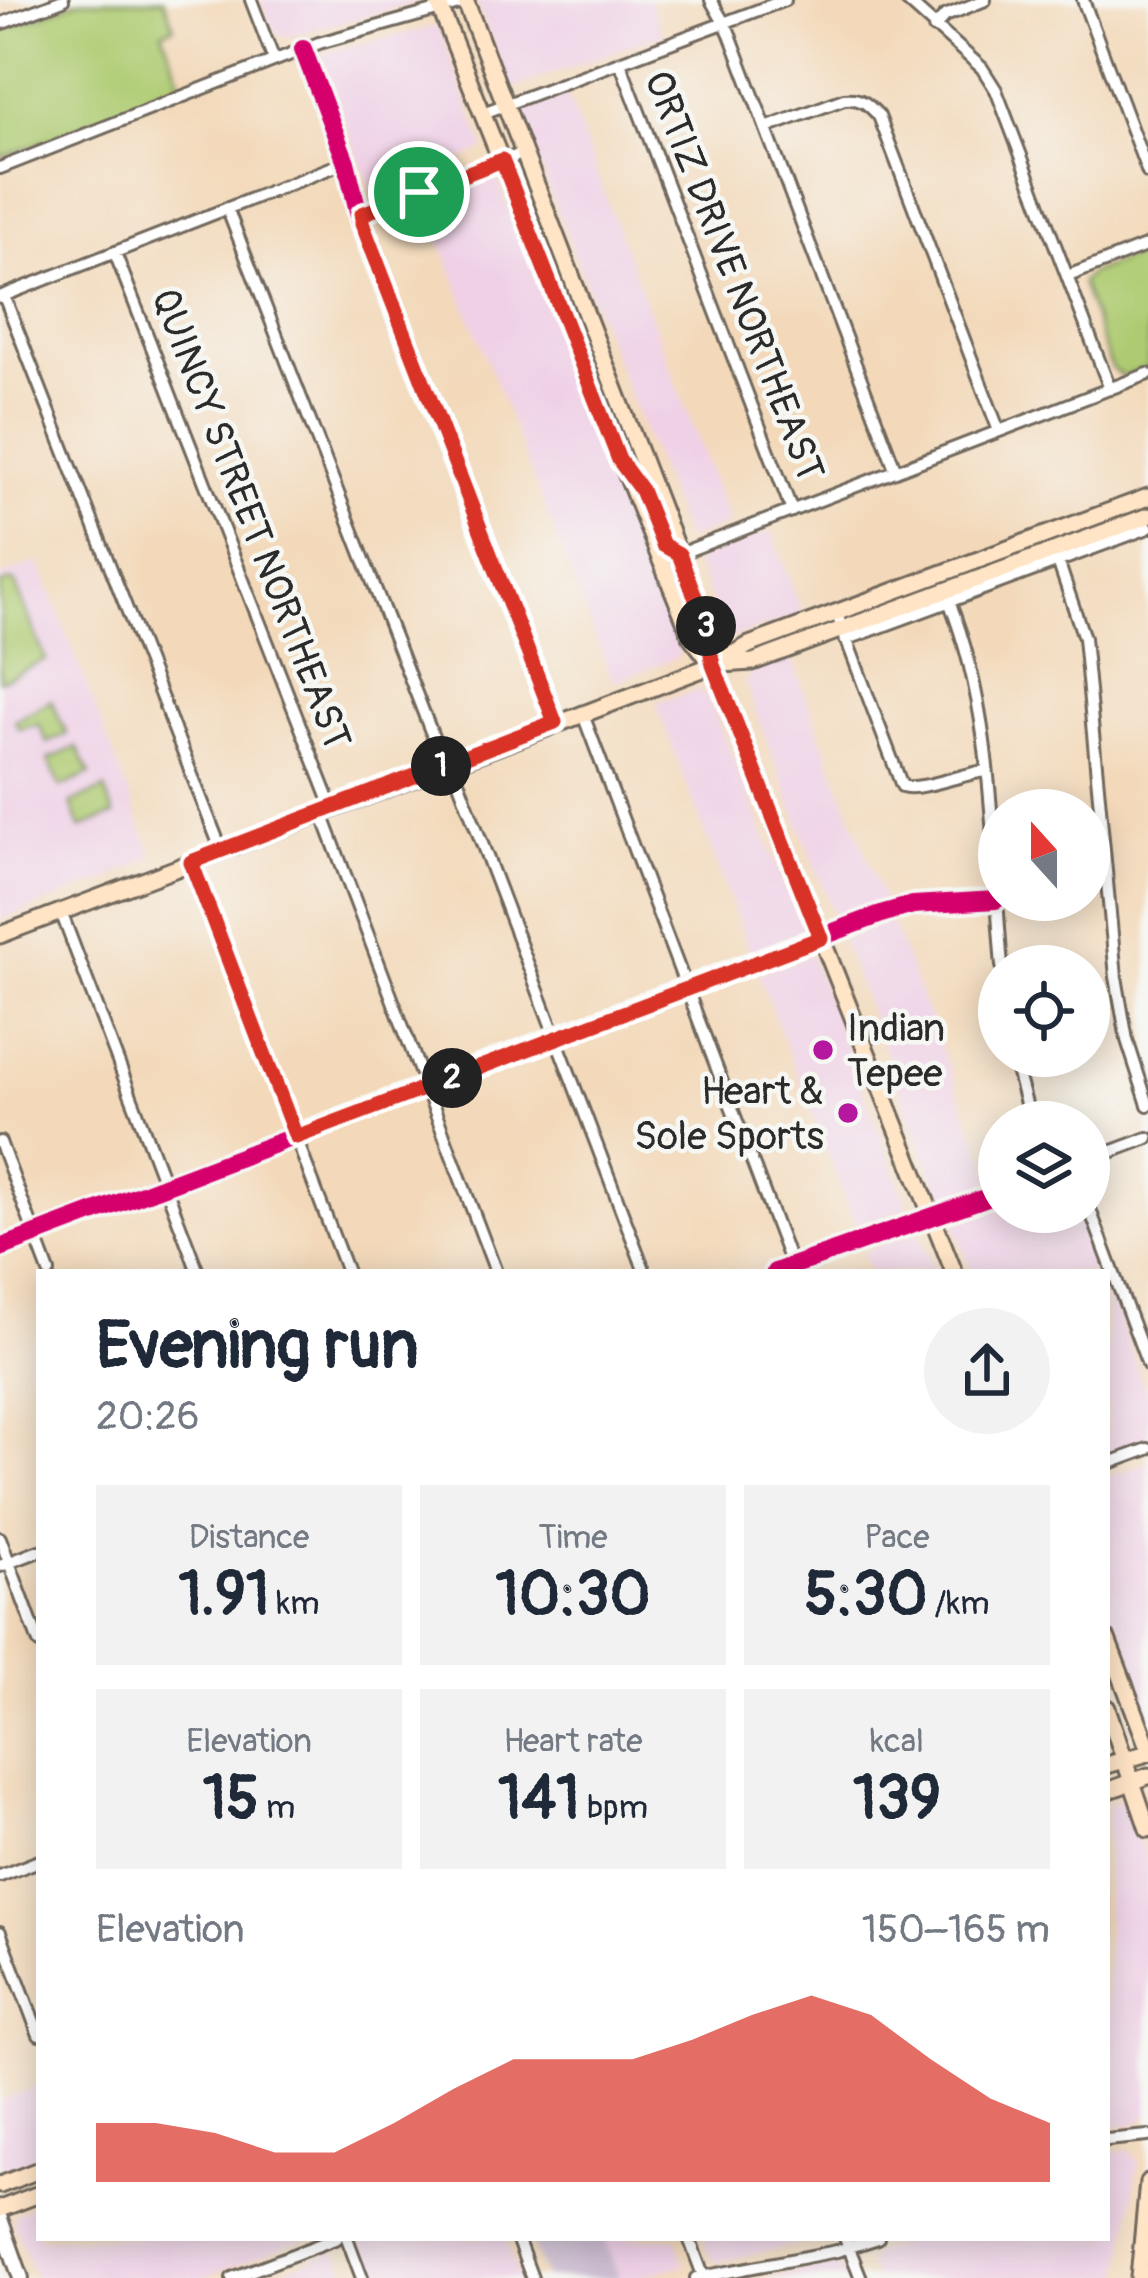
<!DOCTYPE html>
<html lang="en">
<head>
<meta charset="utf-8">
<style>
	:root { --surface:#fff; --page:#f2f2f3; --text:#1f2937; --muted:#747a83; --accent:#d93025 }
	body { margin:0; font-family:Pangolin,sans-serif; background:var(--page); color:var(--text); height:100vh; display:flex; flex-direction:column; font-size:45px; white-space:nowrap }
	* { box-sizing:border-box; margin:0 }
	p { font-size:39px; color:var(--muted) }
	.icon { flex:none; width:66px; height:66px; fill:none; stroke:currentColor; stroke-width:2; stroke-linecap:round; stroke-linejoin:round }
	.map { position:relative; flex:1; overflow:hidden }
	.drawer { position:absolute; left:36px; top:1269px; width:1074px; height:972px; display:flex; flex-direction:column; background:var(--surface); border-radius:0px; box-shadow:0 6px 30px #0003 }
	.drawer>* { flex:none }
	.needle { width:78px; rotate:339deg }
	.controls { position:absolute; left:978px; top:789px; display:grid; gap:24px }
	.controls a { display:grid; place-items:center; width:132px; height:132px; border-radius:50%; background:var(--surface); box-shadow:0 6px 30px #0003; font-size:60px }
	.pin { position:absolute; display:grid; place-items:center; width:102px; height:102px; color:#fff; margin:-51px; border:6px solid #fff; border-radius:50%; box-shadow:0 3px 12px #0007 }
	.km { position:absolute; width:60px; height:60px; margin:-30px; border-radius:50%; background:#222; color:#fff; font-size:33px; line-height:60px; text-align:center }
	.round { display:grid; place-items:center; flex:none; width:126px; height:126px; border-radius:63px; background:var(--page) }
	.headline { display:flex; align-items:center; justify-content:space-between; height:204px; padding:0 60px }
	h1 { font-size:66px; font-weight:700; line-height:90px }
	.metrics { display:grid; grid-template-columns:repeat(3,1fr); gap:18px; height:204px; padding:12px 60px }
	.metrics div { display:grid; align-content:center; border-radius:0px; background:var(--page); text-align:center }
	.metrics b { font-size:60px; font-weight:700 }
	.metrics small { font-size:33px; font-weight:400 }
	.metrics p { font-size:33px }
	.chart { height:336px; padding:24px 60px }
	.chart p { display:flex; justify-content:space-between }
	.chart svg { width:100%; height:216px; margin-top:12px; fill:var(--accent); opacity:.7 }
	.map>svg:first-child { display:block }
</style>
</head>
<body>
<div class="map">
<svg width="1148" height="2278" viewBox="0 0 1148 2278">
	<rect width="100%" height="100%" fill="#f6f6f2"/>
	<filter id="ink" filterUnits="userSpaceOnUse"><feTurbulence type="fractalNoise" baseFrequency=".00833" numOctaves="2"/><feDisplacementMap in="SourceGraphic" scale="24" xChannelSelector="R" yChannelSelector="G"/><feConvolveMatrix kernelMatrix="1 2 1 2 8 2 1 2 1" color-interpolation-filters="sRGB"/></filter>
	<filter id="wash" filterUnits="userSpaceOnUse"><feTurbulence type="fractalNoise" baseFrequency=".004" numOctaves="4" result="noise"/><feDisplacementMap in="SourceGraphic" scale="48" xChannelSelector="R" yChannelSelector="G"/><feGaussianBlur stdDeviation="2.7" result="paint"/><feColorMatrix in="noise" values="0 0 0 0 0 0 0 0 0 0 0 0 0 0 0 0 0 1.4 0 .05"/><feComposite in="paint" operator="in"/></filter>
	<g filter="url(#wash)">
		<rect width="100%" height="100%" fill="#f3d9ba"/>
		<path fill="#efd0e6" d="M260,0H428L286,37L274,32Z
			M475,0H650L663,37H653L511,89Z
			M438,26L485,149L413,182L373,193L319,60L326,52Z
			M567,95L729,523L686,540L521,117L523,111Z
			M495,175L682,650L676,658L613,682L425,202Z
			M771,531L803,614L734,637L726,636L694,561Z
			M39,562L153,857L107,880L0,920V577Z
			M791,657L884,902L836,920L745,683L751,673Z
			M698,690L707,696L732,754L804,933L751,955L656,703Z
			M891,921L994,1182L948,1199L942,1198L842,941L845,937Z
			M810,954L909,1208L856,1227L758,973Z
			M999,1207V1212H1080L1102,1272H972L954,1224Z
			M918,1231L934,1272H870L862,1252Z
			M1107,1286L1148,1397V1438L1107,1453Z
			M1148,1462V1719L1107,1614V1477Z
			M1119,1801L1128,1807L1148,1863V2113L1139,2123L1107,2128V1804Z
			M39,2086V2158L0,2169V2101Z
			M1131,2151L1138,2162L1122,2278H875L868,2264L872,2255L914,2238H1107V2152Z
			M39,2205V2238H307L202,2278H35L13,2220L15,2214Z
			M360,2238H505L519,2278H375Z
			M604,2238H676L684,2265L637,2278H619Z
			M703,2238H829L717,2262L710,2257Z
			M333,2251L340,2255L349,2278H261Z
			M837,2264L848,2278H763Z"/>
		<path fill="#cdbed2" d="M530,2238H604L619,2278H545Z"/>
		<path fill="#aecb71" stroke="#6c7b4e" stroke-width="3" d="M80,0H164L174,27L162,32L183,87L0,158V31Z
			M1148,251V368L1123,376L1111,368L1081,282L1091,273Z
			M10,581L15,583L46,660L0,681V585Z
			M51,700L67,734L47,743L39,724L19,729L15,721Z
			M77,747L90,774L61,787L48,760Z
			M105,789L114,815L80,828L71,803Z"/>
	</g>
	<g filter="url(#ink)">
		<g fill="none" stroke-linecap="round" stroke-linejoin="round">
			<g stroke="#71685d" stroke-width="16">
				<path id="minor" d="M251,0L274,60
					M711,0L729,32L896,471
					M906,0L982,68L996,90L1110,389
					M1083,0L1148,173
					M0,24L63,0
					M934,28L945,16L985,0
					M303,49L346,162L361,223L555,722
					M620,62L792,511
					M483,113L785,0
					M766,128L844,99C861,97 868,104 879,116L999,431
					M0,168L319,43L466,2
					M227,208L444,765
					M362,214L524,153
					M115,253L332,807
					M1068,276L1148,245
					M4,296L221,849
					M0,297L346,162
					M679,554L1148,374
					M1058,561L1084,638L1116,977L1127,1040L1148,1105
					M949,601C995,716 991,844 1002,966
					M836,612L902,786C918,792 962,774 985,771
					M845,640L1148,528
					M582,712L794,1272
					M451,762L645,1272
					M321,811L496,1272
					M191,862L347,1272
					M61,912L198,1272
					M1013,1056L1031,1122
					M0,1142L49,1272
					M1089,1160L1148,1138
					M1089,1207L1148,1365
					M0,1248L884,913L913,905L996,900
					M775,1272L999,1193
					M1107,1464L1148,1449
					M0,1538L39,1643
					M0,1566L39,1551
					M0,1876L39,1861
					M0,1932L39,2035
					M1107,2140L1148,2136
					M347,2238L362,2278
					M517,2238L532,2278
					M689,2238L704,2278
					M845,2238L861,2278
					M232,2278L337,2238
					M696,2278L837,2251L878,2238"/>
			</g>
			<g stroke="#71685d" stroke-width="20">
				<path id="tertiary" d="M0,2219L21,2278"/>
			</g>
			<g stroke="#71685d" stroke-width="21">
				<path id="secondary" d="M437,0L692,638L710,661
					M465,0L705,623L713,665L954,1272
					M722,664L753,662L1148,516
					M0,935L713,665L749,645L1148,497
					M1107,1639L1148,1747
					M1107,1708L1148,1829
					M1107,1765L1148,1753
					M1107,1791L1148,1776
					M0,2185L39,2170
					M0,2209L39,2194
					M1139,2278L1148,2182"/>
			</g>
			<use href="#minor" stroke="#fff" stroke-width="10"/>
			<use href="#tertiary" stroke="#fff" stroke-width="14"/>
			<use href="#secondary" stroke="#ffe4c6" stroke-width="15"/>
			<g stroke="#f6f6f2" stroke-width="26">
				<path id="cycleway" d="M303,49L346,162L361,223L555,722
					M0,1248L884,913L913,905L996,900
					M775,1272L999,1193"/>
			</g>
			<use href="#cycleway" stroke="#d6006c" stroke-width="18"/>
		</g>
	</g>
	<g fill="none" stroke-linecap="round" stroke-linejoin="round" filter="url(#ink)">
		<g stroke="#fff" stroke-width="24">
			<path id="route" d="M502,160L619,460L641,490L663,545L679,554L705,623L713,665L821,938L296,1137L191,862L555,722L362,223V214Z"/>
		</g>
		<use href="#route" stroke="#d93025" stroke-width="15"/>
	</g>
	<g fill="#b5179e" stroke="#f6f6f2" stroke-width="4.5">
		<circle cx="823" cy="1050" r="12"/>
		<circle cx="848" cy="1113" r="12"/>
	</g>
	<g text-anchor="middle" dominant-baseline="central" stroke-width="9" stroke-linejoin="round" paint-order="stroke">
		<g font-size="39" fill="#2b2b2b" stroke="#f6f6f2">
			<text transform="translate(734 276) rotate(69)">ORTIZ DRIVE NORTHEAST</text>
			<text transform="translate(251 519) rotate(69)">QUINCY STREET NORTHEAST</text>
		</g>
		<g font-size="39" fill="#2b2b2b" stroke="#f6f6f2" text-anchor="start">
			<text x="847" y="1028">Indian<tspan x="847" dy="45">Tepee</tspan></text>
			<text x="824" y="1091" text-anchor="end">Heart &amp;<tspan x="824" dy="45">Sole Sports</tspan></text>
		</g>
	</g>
</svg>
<div class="controls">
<a><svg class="needle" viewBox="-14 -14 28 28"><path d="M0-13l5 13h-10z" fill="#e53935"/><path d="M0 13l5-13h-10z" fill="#747a83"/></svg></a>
<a><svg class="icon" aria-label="locate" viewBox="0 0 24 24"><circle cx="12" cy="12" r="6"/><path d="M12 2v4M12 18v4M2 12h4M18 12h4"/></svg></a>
<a><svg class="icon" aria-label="layers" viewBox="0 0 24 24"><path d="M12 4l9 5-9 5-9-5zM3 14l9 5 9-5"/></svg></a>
</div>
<div class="pin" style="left:419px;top:192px;background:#1e9e55"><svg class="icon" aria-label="arrive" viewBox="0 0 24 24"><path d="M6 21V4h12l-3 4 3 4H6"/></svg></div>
<b class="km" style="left:441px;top:766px">1</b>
<b class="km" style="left:452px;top:1078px">2</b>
<b class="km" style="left:706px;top:626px">3</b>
<section class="drawer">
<div class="headline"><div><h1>Evening run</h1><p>20:26</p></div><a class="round"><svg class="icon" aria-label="share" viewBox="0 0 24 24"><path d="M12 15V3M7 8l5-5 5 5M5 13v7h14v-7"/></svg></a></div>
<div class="metrics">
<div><p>Distance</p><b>1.91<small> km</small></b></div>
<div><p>Time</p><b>10:30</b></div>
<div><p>Pace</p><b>5:30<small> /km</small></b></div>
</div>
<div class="metrics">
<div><p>Elevation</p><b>15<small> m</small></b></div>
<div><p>Heart rate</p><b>141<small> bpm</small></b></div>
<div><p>kcal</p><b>139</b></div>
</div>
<div class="chart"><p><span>Elevation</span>150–165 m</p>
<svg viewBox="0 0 160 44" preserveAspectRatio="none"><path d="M0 44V32L10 32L20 34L30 38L40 38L50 32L60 25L70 19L80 19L90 19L100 15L110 10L120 6L130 10L140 19L150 27L160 32V44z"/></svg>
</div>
</section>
</div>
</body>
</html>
